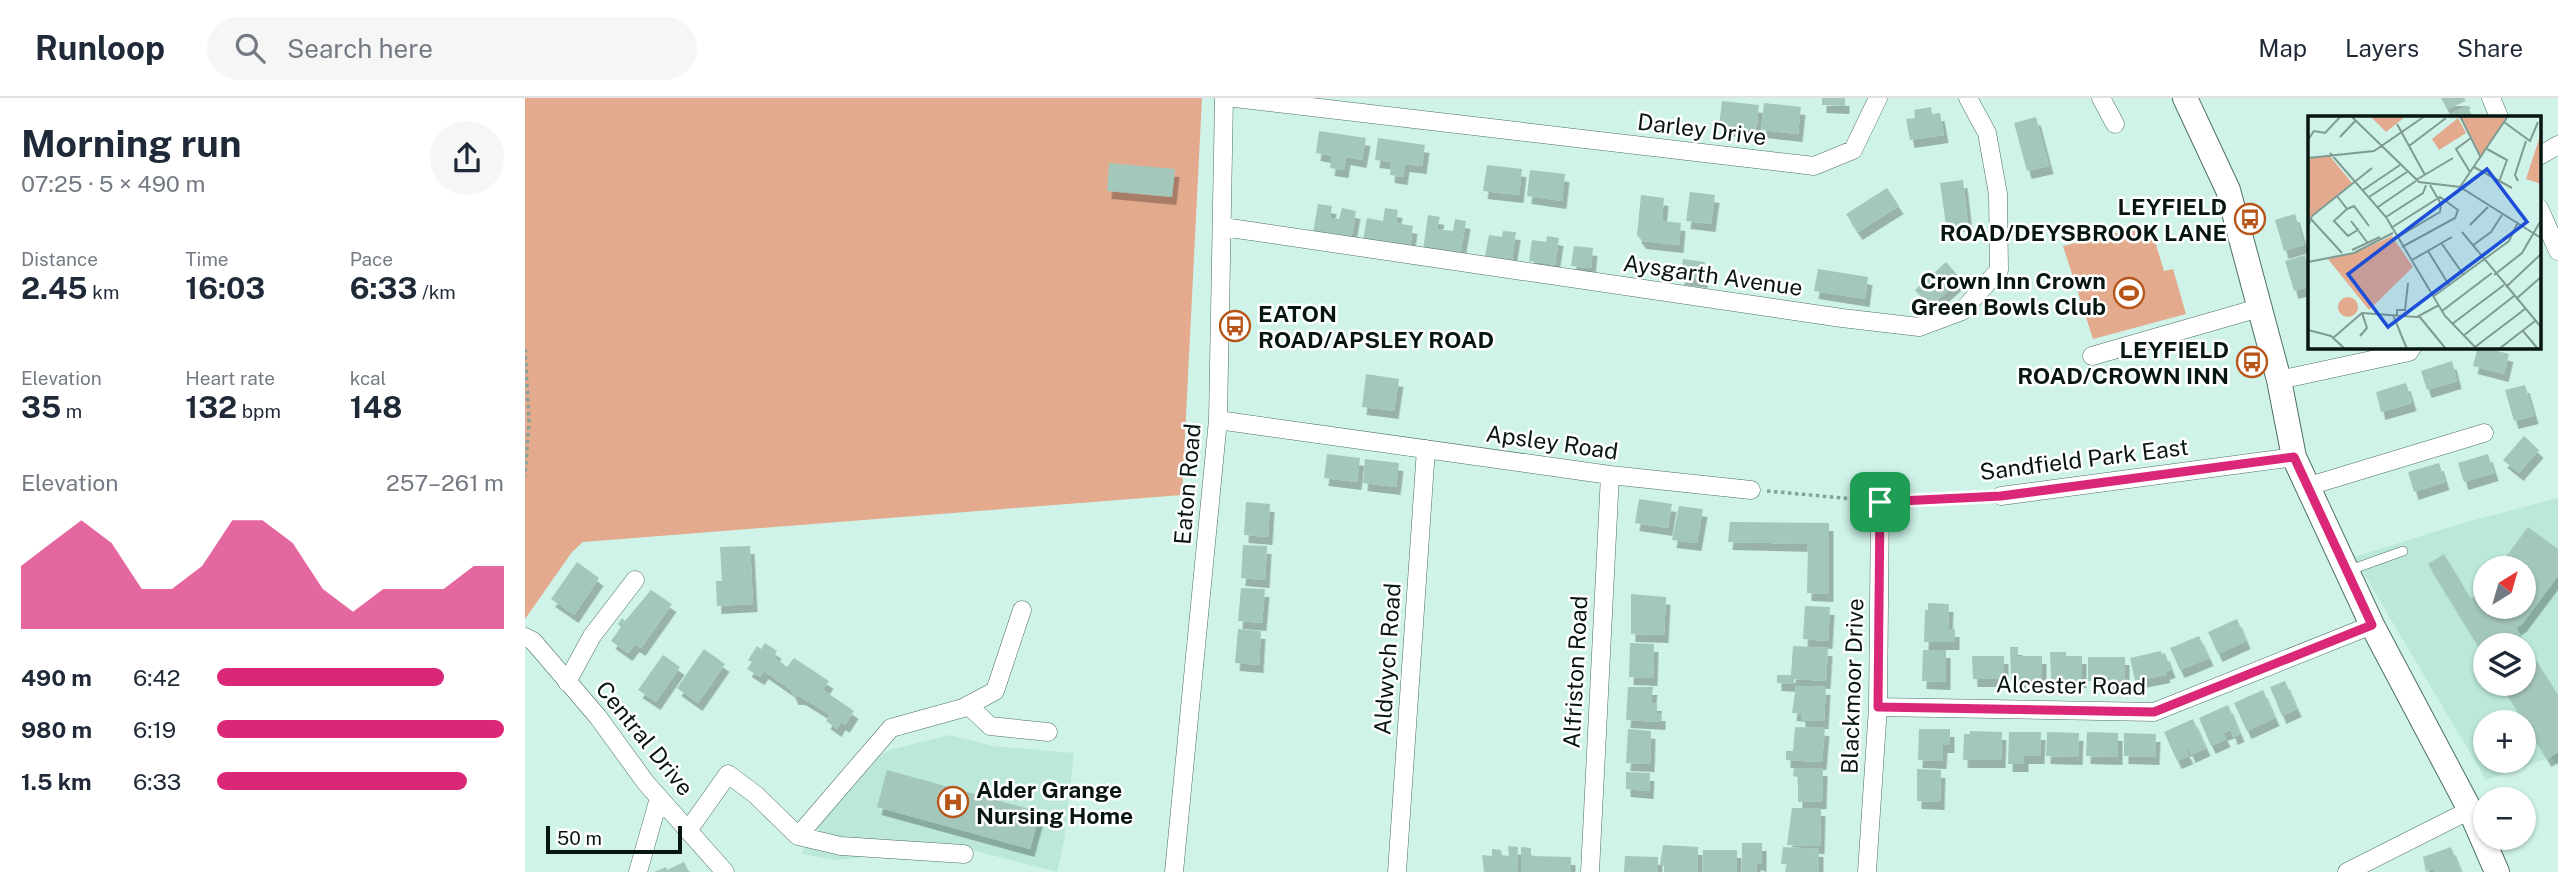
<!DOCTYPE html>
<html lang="en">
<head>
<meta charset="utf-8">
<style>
	:root { --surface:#fff; --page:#f6f6f7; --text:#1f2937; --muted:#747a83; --line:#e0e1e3; --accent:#db2777 }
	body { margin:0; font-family:"Public Sans",sans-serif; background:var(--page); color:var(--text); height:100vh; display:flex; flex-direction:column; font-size:26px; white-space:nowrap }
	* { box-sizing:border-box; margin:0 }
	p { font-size:23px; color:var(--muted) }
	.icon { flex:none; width:38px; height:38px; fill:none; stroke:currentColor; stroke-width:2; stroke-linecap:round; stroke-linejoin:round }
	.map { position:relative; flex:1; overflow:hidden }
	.drawer { display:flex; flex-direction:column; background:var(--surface); width:525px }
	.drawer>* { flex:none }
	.needle { width:46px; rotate:37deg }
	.fabs { position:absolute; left:1948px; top:458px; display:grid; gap:14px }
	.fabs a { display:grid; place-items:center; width:63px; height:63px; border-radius:50%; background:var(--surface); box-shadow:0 2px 5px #0004; font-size:35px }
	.scale { position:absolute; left:21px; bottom:18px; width:136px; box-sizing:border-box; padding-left:7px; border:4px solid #081612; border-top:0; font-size:19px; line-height:24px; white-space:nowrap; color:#081612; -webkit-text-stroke:5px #fff; paint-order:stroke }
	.pin { position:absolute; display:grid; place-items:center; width:60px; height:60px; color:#fff; margin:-30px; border-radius:14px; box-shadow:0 4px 10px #0006 }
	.round { display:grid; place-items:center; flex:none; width:74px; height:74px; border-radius:37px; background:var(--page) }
	.headline { display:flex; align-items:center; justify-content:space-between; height:119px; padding:0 21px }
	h1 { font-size:38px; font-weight:700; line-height:52px }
	.metrics { display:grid; grid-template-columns:repeat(3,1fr); gap:10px; height:119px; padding:7px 21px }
	.metrics div { display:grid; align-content:center }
	.metrics b { font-size:30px; font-weight:700 }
	.metrics small { font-size:19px; font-weight:400 }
	.metrics p { font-size:19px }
	.chart { height:196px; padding:14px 21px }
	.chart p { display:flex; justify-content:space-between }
	.chart svg { width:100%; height:126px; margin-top:7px; fill:var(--accent); opacity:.7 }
	ul { padding:0 21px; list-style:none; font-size:23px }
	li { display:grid; grid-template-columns:112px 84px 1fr; align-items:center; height:52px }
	li i { height:18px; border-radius:9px; background:var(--accent) }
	header { display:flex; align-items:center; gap:42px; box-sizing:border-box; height:98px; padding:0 35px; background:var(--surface); border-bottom:2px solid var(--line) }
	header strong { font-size:33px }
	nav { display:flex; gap:38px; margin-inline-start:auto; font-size:24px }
	.search { width:490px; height:63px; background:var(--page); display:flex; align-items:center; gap:18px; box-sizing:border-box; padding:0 24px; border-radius:38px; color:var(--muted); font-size:26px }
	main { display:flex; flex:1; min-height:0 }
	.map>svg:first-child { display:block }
</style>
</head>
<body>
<header>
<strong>Runloop</strong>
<div class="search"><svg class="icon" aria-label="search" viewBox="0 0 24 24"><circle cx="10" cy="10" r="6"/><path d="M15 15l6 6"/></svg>Search here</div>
<nav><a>Map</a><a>Layers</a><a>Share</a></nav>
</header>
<main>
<section class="drawer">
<div class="headline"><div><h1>Morning run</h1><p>07:25 · 5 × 490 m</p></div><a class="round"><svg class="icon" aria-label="share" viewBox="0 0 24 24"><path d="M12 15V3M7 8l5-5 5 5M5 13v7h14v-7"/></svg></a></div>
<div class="metrics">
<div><p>Distance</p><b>2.45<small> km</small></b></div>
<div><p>Time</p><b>16:03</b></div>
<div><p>Pace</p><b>6:33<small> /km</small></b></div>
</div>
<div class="metrics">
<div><p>Elevation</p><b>35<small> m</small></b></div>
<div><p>Heart rate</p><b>132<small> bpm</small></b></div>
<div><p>kcal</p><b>148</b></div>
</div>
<div class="chart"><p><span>Elevation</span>257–261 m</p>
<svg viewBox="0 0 160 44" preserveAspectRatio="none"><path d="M0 44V22L10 14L20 6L30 14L40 30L50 30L60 22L70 6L80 6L90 14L100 30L110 38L120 30L130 30L140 30L150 22L160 22V44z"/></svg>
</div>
<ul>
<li><b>490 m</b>6:42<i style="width:79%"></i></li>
<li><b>980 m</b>6:19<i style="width:100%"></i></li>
<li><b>1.5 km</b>6:33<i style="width:87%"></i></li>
</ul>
</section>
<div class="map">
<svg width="2033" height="774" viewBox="0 0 2033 774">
	<defs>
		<filter id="shadow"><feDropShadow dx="4.5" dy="8" stdDeviation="0" flood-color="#0004"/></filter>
	</defs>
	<rect width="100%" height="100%" fill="#cff3e8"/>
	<path fill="#bbe8db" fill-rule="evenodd" d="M2033,400V669L2026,659L1961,682L1829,459L1938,425ZM1960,471H1998V509H1960ZM1960,548H1998V586H1960ZM1960,625H1998V663H1960Z
		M425,637L468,648L549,655L539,743L532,774L424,746L366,752L339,759L311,762L277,756L281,744L344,665L364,652Z"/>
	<path fill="#e4aa8d" d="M0,0H677L657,397L58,444L47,454L0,521Z
		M1625,127L1639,173L1648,171L1661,216L1568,241L1538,148Z"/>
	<path fill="#a4c7bc" filter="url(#shadow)" d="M1297,0H1320V8L1297,7Z
		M1916,0H1939L1941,3L1922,11Z
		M1197,3L1234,7L1231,34L1194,29Z
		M1239,5L1276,9L1273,36L1236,32Z
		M1942,8L1948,19H1925L1923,17Z
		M1406,9L1407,16L1415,15L1419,37L1385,42L1381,21L1390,20L1389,12Z
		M1511,19L1524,68L1502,73L1489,25Z
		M794,33L841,40L837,62L821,59L819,72L805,70L807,58L791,55Z
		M853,40L900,47L897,68L880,66L878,79L865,77L866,64L850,62Z
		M584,65L650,71L647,99L582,93Z
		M962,67L997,71L994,97L958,93Z
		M1005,72L1040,76L1037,103L1002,98Z
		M1438,82L1443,125L1421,127L1415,85Z
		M1362,90L1374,108L1333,134L1321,116Z
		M1165,94L1190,97L1186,126L1161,123Z
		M1116,97L1139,100L1137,123L1156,125L1154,147L1117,143L1112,137Z
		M793,106L807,108L805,120L814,121L817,110L831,113L826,141L788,135Z
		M860,110L873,112L871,125L888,128L885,149L838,142L842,120L858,123Z
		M1770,116L1779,147L1759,153L1750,122Z
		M903,117L915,119L912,131L928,133L930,121L941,123L935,158L898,152Z
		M978,133L991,134L987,162L960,158L964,137L977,139Z
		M1022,138L1034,140L1030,167L1004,163L1007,142L1021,144Z
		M1049,148L1068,150L1066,170L1046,168Z
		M1780,157L1784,173V189L1769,193L1760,163Z
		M1158,161L1180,164L1178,182L1155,179Z
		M1421,164L1436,181L1405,209L1390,192Z
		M1293,171L1343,179L1340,201L1289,193Z
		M1953,248L1984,256L1979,276L1948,268Z
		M1927,263L1932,283L1902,292L1896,273Z
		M841,276L874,281L869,313L837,309Z
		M1881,285L1887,305L1856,314L1851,294Z
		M2000,287L2009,318L1989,323L1980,292Z
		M1999,338L2014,352L1994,375L1978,362Z
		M802,356L835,360L832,384L799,380Z
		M1963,356L1969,375L1939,384L1933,365Z
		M840,361L874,365L871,389L838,385Z
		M1914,365L1920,384L1889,394L1883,374Z
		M1114,401L1147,406L1143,430L1110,425Z
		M721,404L745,406L743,439L719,437Z
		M1154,408L1178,411L1172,445L1147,442Z
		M1205,424L1304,425V496L1282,495L1283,446L1203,444Z
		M2003,429L2033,451V478L1997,526L1991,530L2033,597V654L2022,661L1976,586H1998V548H1960V559L1903,466L1919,456L1946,501L1953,497L1960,487V509H1998V471H1972Z
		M718,447L742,448L740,482L716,480Z
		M225,448L228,506L192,508L191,483H197L195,449Z
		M52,464L74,480L49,517L26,501Z
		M716,490L740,491L737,525L713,523Z
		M126,492L147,506L116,550L110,546L103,555L86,543L96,529L93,526L97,520L100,523Z
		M1106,496L1141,499L1139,537L1106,536Z
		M1403,505L1424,506L1423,531H1430V544H1399L1400,512H1403Z
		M1280,508L1305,509L1303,543L1278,541Z
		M1712,521L1721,543L1693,556L1683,534Z
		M713,531L736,533L734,567L710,565Z
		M1674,538L1684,560L1655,572L1645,550Z
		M240,545L252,553L249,559L262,569L269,560L304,583L298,592L329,613L320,627L316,624L312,631L301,623L305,617L276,599H269L266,592L239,573L235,579L222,571L227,564L223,562L232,548L236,551Z
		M1105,545L1129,546L1128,580L1104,579Z
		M1268,548L1303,550L1301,583L1269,581V586L1252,585V577H1266Z
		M1485,549H1493V558H1517V582H1486Z
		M179,551L200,566L173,605L152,590Z
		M1398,552H1421V584L1397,583Z
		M1636,553L1637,556L1640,555L1646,572L1640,574L1641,577L1610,583L1605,560Z
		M1525,554H1541V558H1557V582H1526Z
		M138,557L155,569L131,604L113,592Z
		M1447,558H1479V581H1448Z
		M1563,559H1600V583H1563Z
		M1760,583L1772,611L1757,618L1745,589Z
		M1271,588L1301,589L1299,623H1276V616L1267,615Z
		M1103,589H1128L1126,605H1132V615H1136V624L1101,622Z
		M1738,592L1750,620L1722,633L1709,605Z
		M1703,607L1715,636L1708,639L1706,632L1698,635L1701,641L1686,648L1674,620Z
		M1668,621L1681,650L1666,657L1663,650L1660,651L1664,658L1652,663L1639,634Z
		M1270,629L1300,630L1297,664L1261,662V653H1268Z
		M1103,631L1126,633L1125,666L1101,665Z
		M1394,631H1425V647H1418L1417,663L1393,662Z
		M1445,633L1477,634L1476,662H1438L1439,636H1445Z
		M1484,634H1516L1515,658H1499V666H1483Z
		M1522,634L1554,635L1553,659L1521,658Z
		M1562,634L1593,635V659L1561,658Z
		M1599,635L1631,636L1630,659L1599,658Z
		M1269,670H1298L1297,703L1273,704V679L1268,678Z
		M1392,671L1416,672L1415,704L1392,703Z
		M362,672L515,714L505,751L352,709Z
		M1101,674L1125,675L1124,693L1101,691Z
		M1267,710H1296L1295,748L1262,747Z
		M1217,745H1237V766L1231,764L1232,774H1217Z
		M1138,747L1173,749V774H1139V768L1135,767Z
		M983,748L993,749L992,774H959L957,757L967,758V751L976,752L977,757L984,758Z
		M996,749L1006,750V758L1046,759V774H996Z
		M1258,749L1294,751V774H1261L1262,766H1256Z
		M1926,749L1936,774H1910L1908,770L1901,774L1898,759Z
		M1178,752H1212V774H1178Z
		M1100,758L1133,759V774H1099Z
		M159,764L164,774H129L141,769L142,772Z"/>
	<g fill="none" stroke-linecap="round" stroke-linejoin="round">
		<g stroke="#4e6f66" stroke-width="10">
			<path id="lane" d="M1825,472L1878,453"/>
		</g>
		<g stroke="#4e6f66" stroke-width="19">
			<path id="street" d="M710,0L1289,68L1328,52L1353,0
				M1576,0L1590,26
				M1966,0L1974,19
				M2014,58L2033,47
				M2014,110L2033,153
				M698,129L1317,220L1394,229L1437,213L1474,172L1473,96L1462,35L1443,0
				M1567,258L1734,210
				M1754,282L1884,254L1888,248
				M693,322L1085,377L1226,392
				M1784,388L1959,335
				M1476,398L1769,359
				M0,539L8,543L73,619L121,685L200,774
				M42,584L67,538L110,482
				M443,607L465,628L523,634
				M1353,609L1629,614L1847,527
				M164,731L203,676L231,697L273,738L366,630L438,610L470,593L497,512
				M273,738L316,748L439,756
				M113,774L134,700
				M649,774L693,322L699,0
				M872,774L901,351
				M1065,774L1085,377
				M1342,774L1353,609L1355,404
				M1822,774L1945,712"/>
		</g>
		<g stroke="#4e6f66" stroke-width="26">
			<path id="secondary" d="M1660,0L1703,92L1754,282L1769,359L1847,527L1945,712L1972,774"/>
		</g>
		<path stroke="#85a198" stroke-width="3.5" stroke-dasharray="3.5 3.5" stroke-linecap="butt" d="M0,251L4,323L0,378
			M1242,393L1339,402
			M1371,403L1461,399"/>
		<use href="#lane" stroke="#fff" stroke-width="9"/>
		<use href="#street" stroke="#fff" stroke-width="18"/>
		<use href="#secondary" stroke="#fff" stroke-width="24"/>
	</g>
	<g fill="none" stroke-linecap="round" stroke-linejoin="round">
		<g stroke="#fff" stroke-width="14">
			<path id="route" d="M1769,359L1847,527L1629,614L1353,609L1355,404L1476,398Z"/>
		</g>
		<use href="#route" stroke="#db2777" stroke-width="9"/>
	</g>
	<defs>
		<g id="bus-ring" transform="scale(1.575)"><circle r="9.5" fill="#fff" stroke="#b75518" stroke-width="1.5"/><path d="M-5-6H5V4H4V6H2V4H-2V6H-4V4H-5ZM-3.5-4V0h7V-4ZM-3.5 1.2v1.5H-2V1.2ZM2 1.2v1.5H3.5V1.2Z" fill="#b75518"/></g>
		<g id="stadium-ring" transform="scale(1.575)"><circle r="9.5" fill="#fff" stroke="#b75518" stroke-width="1.5"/><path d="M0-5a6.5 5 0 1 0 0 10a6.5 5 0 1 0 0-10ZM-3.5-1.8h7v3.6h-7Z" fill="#b75518"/></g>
		<g id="hospital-ring" transform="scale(1.575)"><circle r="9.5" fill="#fff" stroke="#b75518" stroke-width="1.5"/><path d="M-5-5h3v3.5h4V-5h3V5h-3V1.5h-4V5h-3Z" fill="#b75518"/></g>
	</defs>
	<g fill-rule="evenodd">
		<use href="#bus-ring" x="1725" y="121"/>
		<use href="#stadium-ring" x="1604" y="195"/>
		<use href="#bus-ring" x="710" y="228"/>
		<use href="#bus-ring" x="1727" y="264"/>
		<use href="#hospital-ring" x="428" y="704"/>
	</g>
	<g text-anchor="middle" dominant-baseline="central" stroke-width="5" stroke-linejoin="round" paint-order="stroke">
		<g font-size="23" fill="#081612" stroke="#fff">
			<text transform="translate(1177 31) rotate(7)">Darley Drive</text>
			<text transform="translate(1188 177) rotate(8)">Aysgarth Avenue</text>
			<text transform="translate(1027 344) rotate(8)">Apsley Road</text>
			<text transform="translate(1559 361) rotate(-7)">Sandfield Park East</text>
			<text transform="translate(662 386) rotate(-85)">Eaton Road</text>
			<text transform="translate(862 561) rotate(-86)">Aldwych Road</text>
			<text transform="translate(1050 574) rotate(-87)">Alfriston Road</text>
			<text transform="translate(1546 587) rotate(1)">Alcester Road</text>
			<text transform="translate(1327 588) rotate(-88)">Blackmoor Drive</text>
			<text transform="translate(120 640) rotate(51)">Central Drive</text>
		</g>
		<g font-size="23" font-weight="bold" fill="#081612" stroke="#fff" text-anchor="end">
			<text x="1702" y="108">LEYFIELD<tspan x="1702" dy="26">ROAD/DEYSBROOK LANE</tspan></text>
			<text x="1581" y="182">Crown Inn Crown<tspan x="1581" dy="26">Green Bowls Club</tspan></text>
			<text x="733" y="215" text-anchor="start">EATON<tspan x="733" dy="26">ROAD/APSLEY ROAD</tspan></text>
			<text x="1704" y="251">LEYFIELD<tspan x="1704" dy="26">ROAD/CROWN INN</tspan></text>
			<text x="451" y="691" text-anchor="start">Alder Grange<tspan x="451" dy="26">Nursing Home</tspan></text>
		</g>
	</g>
	<g transform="translate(1783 18)">
		<rect width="233" height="233" fill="#cff3e8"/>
		<path d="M62,0H98L78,16ZM153,0H199L173,40ZM150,2L158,17L131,34L124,23ZM233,17V68L218,63ZM21,39L44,67L0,103V43ZM84,120L105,151L61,194L20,143L47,137ZM30 191a10 10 0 1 1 20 0a10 10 0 1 1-20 0Z" fill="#e4aa8d"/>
		<path fill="none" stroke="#7f9b92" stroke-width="2" d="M43,0L111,66L152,71L233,122M152,0L173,42M196,6L222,25L230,6M89,8L117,59M32,21L48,4M0,24L6,15L17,17L33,0M101,30L138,2M179,33L199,44L191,66M22,37L78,101L137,200L169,233M0,42L66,35L117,0M166,51L204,72M162,56L148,33L163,22M108,64L145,42M210,65L207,59L218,25M152,71L200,0M55,74L92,49M29,80L39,93L26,105L40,120L51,113M61,81L99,56M70,91L108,65M39,93L46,90L61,110M78,101L115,77L118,69M2,102L34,137M43,105L59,126M162,109L180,91M0,110L4,100L64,52M83,112L132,81L150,94L147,102L94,131M154,116L233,211M88,122L132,96L133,88L122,69M134,128L155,158M164,130L183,116L194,99M44,134L72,121M120,135L141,169M104,144L144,121M0,146L46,137L85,117M186,159L214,137L232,106M198,171L233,138M126,180L201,125L210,106M208,183L233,161M134,195L184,157M85,199L99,233M89,199V194H97L100,167M111,200L138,233M144,208L196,169M0,214L23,220L37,233M215,215L230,233M52,220L59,212L54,197M155,220L206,180M25,222L54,197L109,201L131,189M167,231L217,193M191,233L227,205"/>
		<path fill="#1d4ed8" fill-opacity="0.15" stroke="#1d4ed8" stroke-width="3.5" d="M179,53L219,106L80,211L40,158Z"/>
		<rect width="233" height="233" fill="none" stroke="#081612" stroke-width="3.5"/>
	</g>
</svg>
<div class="fabs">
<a><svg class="needle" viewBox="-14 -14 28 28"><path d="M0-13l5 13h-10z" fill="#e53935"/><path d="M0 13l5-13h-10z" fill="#747a83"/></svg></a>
<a><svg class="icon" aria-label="layers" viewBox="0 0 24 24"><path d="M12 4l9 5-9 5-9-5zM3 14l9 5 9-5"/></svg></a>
<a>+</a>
<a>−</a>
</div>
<div class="scale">50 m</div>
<div class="pin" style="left:1355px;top:404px;background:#1e9e55"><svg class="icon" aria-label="arrive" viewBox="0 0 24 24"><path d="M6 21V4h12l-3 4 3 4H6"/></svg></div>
</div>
</main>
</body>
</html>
